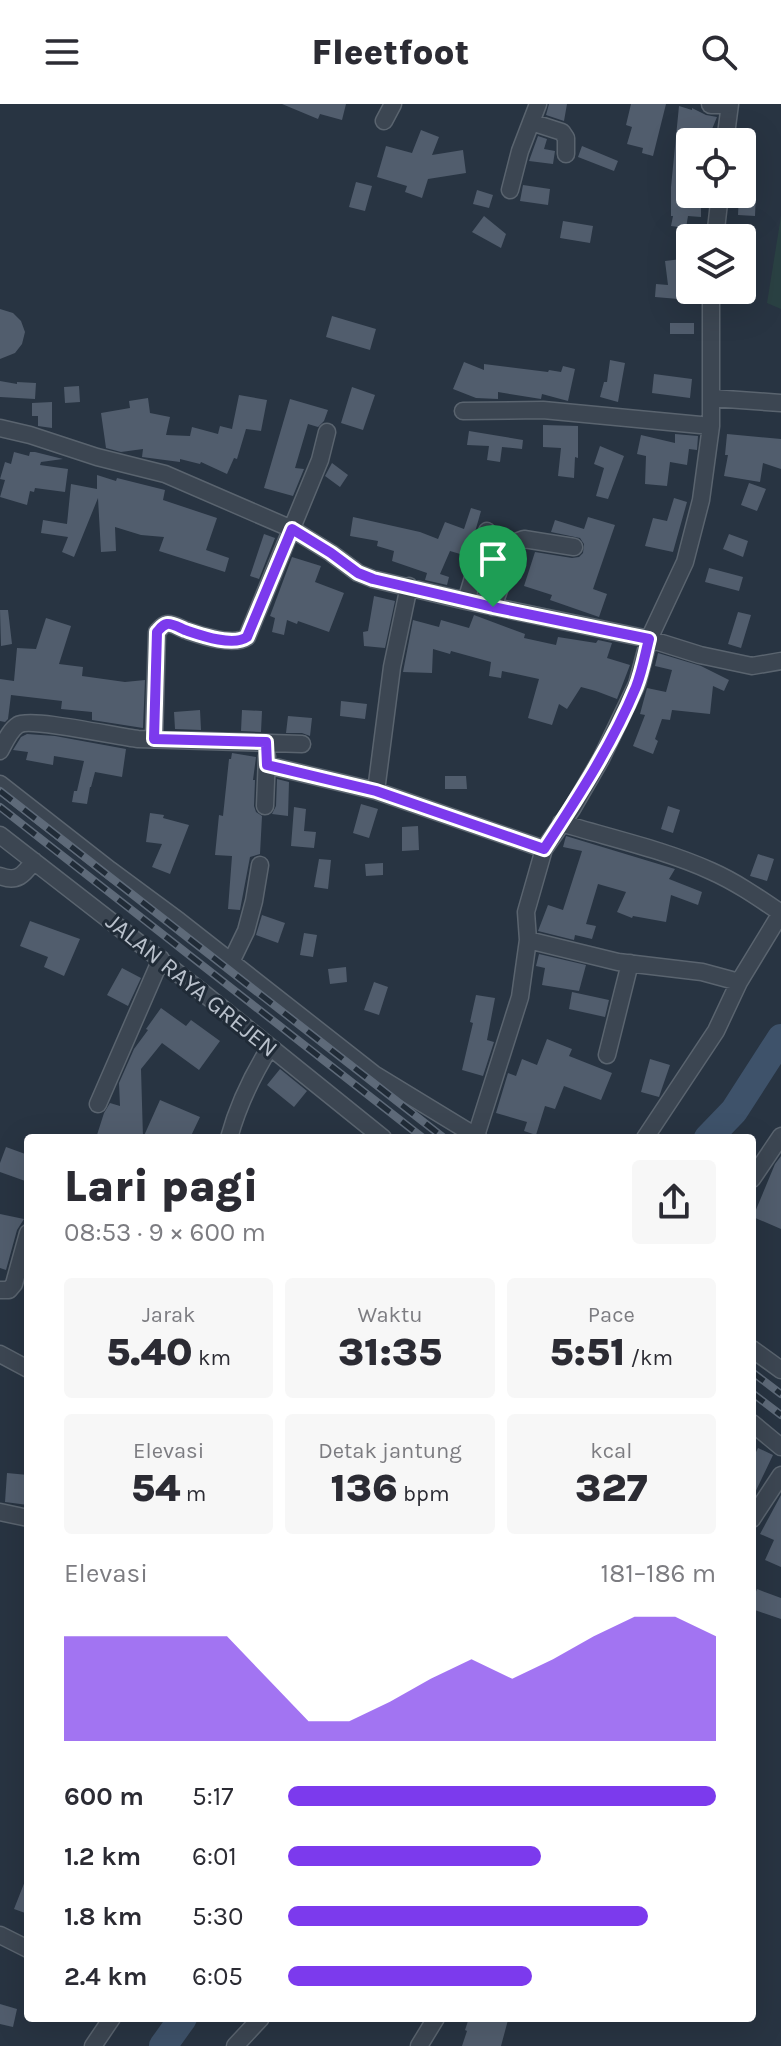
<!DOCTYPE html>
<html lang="id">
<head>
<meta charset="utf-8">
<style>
	:root { --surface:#fff; --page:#f7f7f7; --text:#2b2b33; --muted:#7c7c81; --accent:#7c3aed }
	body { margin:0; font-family:Karla,sans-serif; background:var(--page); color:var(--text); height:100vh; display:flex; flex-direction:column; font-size:30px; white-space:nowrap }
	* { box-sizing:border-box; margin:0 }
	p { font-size:26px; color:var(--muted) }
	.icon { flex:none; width:44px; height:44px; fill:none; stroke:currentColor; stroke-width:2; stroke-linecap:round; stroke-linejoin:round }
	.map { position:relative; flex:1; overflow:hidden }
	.details { position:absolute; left:24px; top:1030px; width:732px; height:888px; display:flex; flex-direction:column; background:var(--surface); border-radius:8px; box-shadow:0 8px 32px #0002 }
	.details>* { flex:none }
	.buttons { position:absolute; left:676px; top:24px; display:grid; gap:16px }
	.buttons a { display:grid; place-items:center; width:80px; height:80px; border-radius:8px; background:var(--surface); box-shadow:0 8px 32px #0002; font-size:40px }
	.pin { position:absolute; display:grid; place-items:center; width:68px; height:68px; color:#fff; margin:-82px -34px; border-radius:50% 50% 50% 0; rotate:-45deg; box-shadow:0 0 8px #0007 }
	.pin .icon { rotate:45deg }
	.round { display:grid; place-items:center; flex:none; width:84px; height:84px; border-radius:8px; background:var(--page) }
	.overview { display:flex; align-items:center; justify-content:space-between; height:136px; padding:0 40px }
	h1 { font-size:44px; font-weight:800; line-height:60px }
	.stats { display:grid; grid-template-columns:repeat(3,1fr); gap:12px; height:136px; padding:8px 40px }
	.stats div { display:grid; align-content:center; border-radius:8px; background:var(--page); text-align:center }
	.stats b { font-size:40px; font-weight:800 }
	.stats small { font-size:22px; font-weight:400 }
	.stats p { font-size:22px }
	.chart { height:224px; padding:16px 40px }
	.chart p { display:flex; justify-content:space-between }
	.chart svg { width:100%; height:144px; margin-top:8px; fill:var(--accent); opacity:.7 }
	ul { padding:0 40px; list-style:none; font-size:26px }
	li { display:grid; grid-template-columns:128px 96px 1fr; align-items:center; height:60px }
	li i { height:20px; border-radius:10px; background:var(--accent) }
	header { display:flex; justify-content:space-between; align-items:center; height:104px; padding:0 40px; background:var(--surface); font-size:36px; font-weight:800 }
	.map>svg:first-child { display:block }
</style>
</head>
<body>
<header><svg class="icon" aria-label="menu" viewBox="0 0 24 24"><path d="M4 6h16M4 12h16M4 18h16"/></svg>Fleetfoot<svg class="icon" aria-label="search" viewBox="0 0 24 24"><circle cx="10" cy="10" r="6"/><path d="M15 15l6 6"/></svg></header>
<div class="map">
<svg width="781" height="1942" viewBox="0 0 781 1942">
	<rect width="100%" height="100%" fill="#283442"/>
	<path fill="#2a4143" d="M781,112V205L767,199Z"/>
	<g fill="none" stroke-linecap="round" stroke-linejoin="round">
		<path stroke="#3e526a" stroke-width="28" d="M708,1034L734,1007L781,934
			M163,1942L183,1914"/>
	</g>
	<path fill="#515d6d" d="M282,0H346L342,16L320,10L318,15Z
		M549,0H567L564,17L546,11Z
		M631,0H666L653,52L642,49L643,44L627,40L632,23L626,21Z
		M679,2L692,6V4L706,11L717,13L710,30L708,29L705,38H690V96H701V113L688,112L686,124L671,122L673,112H671V83Z
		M421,26L439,33L432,51L463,46L466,69L428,75L422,94L405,88L407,82L377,73L386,42L412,49Z
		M538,32L547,35L544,45L555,47L553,60L529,57Z
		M582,42L618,57L614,67L578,53Z
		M356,78L372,82L365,107L349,103Z
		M523,81L550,85L548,101L520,97Z
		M477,86L493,91L489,104L473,100Z
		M742,88H756L755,112L738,111L739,90H742Z
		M484,112L506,130L501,144L472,128Z
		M563,117L593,122L590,139L560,134Z
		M690,154V196L655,193L656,180L668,181L665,157Z
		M0,205L13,209L21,217L25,228L22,240L15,249L0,255Z
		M332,212L376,225L370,246L326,233Z
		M670,219H694V230H670Z
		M610,256L625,259L618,298L600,293L604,278H607Z
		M464,258L484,266V260L548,268L549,266L561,268L563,262L575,265L568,297L542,290L541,295L498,288V295L476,294L453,285Z
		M654,270L692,275L690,294L652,289Z
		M0,277L17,280V278L36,279L35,295L0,293Z
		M79,282L80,298L65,299L64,283Z
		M352,283L375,291L363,326L341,319Z
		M239,291L267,296L261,327L246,325L237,355L234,354L227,370L201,358L200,360L180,355V358L142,353L143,345L121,348L106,344L101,309L130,304L129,297L148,294L150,309L170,313L166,331L190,332L192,323L218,330L220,322L232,325Z
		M290,295L328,306L324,317L318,323L308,320L295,364L304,365L293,392L264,384Z
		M52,298V324L38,322V312H32V299Z
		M543,321L578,322V354L575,353L574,374L558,372L561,344L543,343Z
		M469,327L523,336L522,345L502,343L500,358L487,356L489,342L467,341Z
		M675,330L698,332L697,346L689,345L687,361L670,358L667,382L645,380L646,352L637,350L641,331L675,339Z
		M727,330L781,335V365L763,359L760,378L724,372L728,351H725Z
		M600,342L624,352L608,395L596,392L604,364L594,360Z
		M14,348L29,352L30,348H35L63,355L41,358L40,361L68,365L65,388L35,384L34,388L30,387L27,401L0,393L5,376L0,375L5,358L11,360Z
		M332,359L348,371L340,383L325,372Z
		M97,371L116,377L117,374L165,386L163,396L217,414L206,446L229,454L225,468L159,447L164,433L141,431L115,423L116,447L101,448L98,394L74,453L62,448L68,433L41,429L43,416L67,420L71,380L97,385Z
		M749,379L766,385L757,407L741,401Z
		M674,394L687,398L673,448L645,442L653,414L667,417Z
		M471,404L481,407L473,435L467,452L450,447L440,470L449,473L447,481L425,476L427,469L392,457L394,447L377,442L378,437L350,432L353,413L420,428L438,435L445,418L464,425Z
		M588,413L615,421L593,485L607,490L599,513L550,496L552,491L524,482L535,448L572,454L579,453L583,449L584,440L580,434L551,428L555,416L584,425Z
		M264,430L275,434L259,475L250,472Z
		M729,430L748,437L743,453L723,445Z
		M292,453L321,462L315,478L344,489L329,528L298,517L297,520L287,516L284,531L272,528L275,514L270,512Z
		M709,464L743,473L739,487L705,478Z
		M374,492L395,497L385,544L364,542L363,528L368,527Z
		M0,506H8L12,540L1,542Z
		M738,508L751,511L741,544L728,540Z
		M474,511L525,530L524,534L556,541L558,533L596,539L598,536L612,539L607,554L630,561L617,595L596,587L581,583L567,605L559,600L552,621L528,614L539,575L502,567L501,574L489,572L491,558L451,547L450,550L433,545L432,569L403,568L413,516L439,523L441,516L469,524Z
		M46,514L71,522L59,560L83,563L82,572L125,578L145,576L143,624L92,616V608L61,605L62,597L11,591L8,615L5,618L0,617V575L14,577L17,544L36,545Z
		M658,549L701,562L729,576L724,587L713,582L710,610L672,606L670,616L662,615L655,635L658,637L653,650L633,642L645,611L640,610L647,584L666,588L672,566L655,562Z
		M341,597L367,600L365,615L340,612Z
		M200,606L201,626L175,625L174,608Z
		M242,606L262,607L261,628L241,627Z
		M288,612L312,614L310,632L302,629H286Z
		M27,630L55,632L126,645L122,673L95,668L91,683H90L87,700L72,698L74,687H77L84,657L54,652L53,661L26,656L28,648L13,646L21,633Z
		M232,649L256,653L253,676H255L254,702L256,708L262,712L260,750L250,753L240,806L228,805L232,752L215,751L219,711L223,712L229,655H231Z
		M445,672H466L467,685H445Z
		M277,675L289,678L288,712L272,710L276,702Z
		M361,700L378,705L369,734L353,729Z
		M668,702L680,706L673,729L661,725Z
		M294,703L306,705L304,727L316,728L314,744L291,742Z
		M150,709L164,711L163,714L189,721L170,770L152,763L162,740L146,738Z
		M418,722L419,746L402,747V723Z
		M566,732L675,765L669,775L702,788L698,801L671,791L666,818L633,812L632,814L617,808L626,788L598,780L586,820L596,822L592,835L575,831L574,836L538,827L548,801L563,806L582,747L563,743Z
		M758,750L774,755L767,777L750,772Z
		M319,755L331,756L328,785L314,783Z
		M383,759V771L366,772L365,760Z
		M262,811L285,819L278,839L256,831Z
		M30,817L80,835L64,872L44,863L48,853L20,842Z
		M304,829L317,831L313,853L300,851Z
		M539,850L586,861L579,887L542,881L545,864L536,862Z
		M346,863L347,878L330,880L328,865Z
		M122,864L141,874L128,902L107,891Z
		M374,878L388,883L379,911L364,906Z
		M572,888L609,896L605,913L569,905Z
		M476,891L495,894L487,936L494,938L483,972L462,966L473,919L470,918Z
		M161,904L186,922L191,916L220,937L199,966L162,939L141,965L143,1034H129L120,1032L119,1034H96L104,1009L110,999L120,1002L119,979L134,945L148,926L146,925Z
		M547,935L572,945L569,952L612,969L601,996L564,982L555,1005L545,1002L536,1031L524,1027L527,1018L496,1009L508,969L516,972L522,955L537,961Z
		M650,955L670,961L659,993L641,988Z
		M280,965L307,987L294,1003L267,981Z
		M160,996L200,1013L190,1034H143Z
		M6,1043L28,1051V1078L0,1068V1059Z
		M781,1052V1125L753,1113L775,1060Z
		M0,1110L24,1115L17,1126L6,1166L0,1164Z
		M758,1344L773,1351L752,1395V1356Z
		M7,1369L28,1371V1401L5,1398Z
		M781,1391V1463L765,1456L774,1436L760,1430Z
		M757,1485L781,1494V1515L752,1505V1498Z
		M27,1772H28V1810L14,1805Z
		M0,1900L17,1905L13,1923L0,1920Z
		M469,1914H502L508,1916L501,1942H462L467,1927L465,1926Z"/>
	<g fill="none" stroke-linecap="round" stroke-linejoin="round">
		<g stroke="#5a646f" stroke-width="19">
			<path id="minor" d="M384,17L393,0
				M531,18L562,28L566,34V50
				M725,38L730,0
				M510,86L520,47L538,0
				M715,134L720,90
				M712,294L781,299
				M463,307L543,306L711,322
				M0,324L30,331L97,353L165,370L292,425L331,449L358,469L373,475L466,497L649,535L700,551L752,562L781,557
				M409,482L392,563L376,687L544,745
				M466,497L487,427
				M493,503L516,438L524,435L574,443
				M154,635L157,528C160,525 162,521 167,520C172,519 180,524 185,526C200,531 233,543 247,533L320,356L327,328
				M0,647C5,638 10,626 18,621C30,613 118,633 138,635L302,640
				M267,661L376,687
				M0,680L110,766L179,817L374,970L479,1034
				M265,702L267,652
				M561,719C610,734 665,746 711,767C736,778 759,794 781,809L739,878L716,927L645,1034
				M0,731L202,888L383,1034
				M0,772C18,779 24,770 34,757
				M528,836L618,858L702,868L739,878
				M231,858L246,827L254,797L260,761
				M607,951L630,859
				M98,1000L161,855
				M476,1032L520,893L528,836L526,808L544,745L572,705L601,655L637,580L649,535L685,458L701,396L711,322V186
				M229,1034C238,1001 252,972 270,943
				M752,1075L781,1032
				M0,1186H9L14,1180L28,1129
				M752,1245L781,1266
				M0,1250L28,1265
				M752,1319L781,1343
				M0,1408L28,1414
				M752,1415L781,1371
				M0,1831L28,1845
				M93,1942L112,1914
				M235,1942L261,1914
				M419,1942L436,1914"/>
		</g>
		<g stroke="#5a646f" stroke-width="21">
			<path id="tertiary" d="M711,0H728"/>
		</g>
		<use href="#minor" stroke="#3c4652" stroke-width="16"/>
		<use href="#tertiary" stroke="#3c4652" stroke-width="18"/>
		<g stroke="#5e6a79" stroke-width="8">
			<path id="rail" d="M0,687L444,1034
				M0,703L423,1034
				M752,1268L781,1290
				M752,1289L781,1311"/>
		</g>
		<use href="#rail" stroke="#202b37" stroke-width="5" stroke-dasharray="15" stroke-linecap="butt"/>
	</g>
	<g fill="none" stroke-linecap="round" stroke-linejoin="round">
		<g stroke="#fff" stroke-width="16">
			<path id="route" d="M292,425L331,449L358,469L373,475L493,503L649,535C645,551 642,568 636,583C612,641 578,693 544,745L376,687L267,661L266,638L154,635L157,528C160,525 162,521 167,520C172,519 180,524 185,526C200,531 233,543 247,533Z"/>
		</g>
		<use href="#route" stroke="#7c3aed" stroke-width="10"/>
	</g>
	<g text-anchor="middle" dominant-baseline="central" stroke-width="6" stroke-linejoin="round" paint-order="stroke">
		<g font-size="24" fill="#b9c1cc" stroke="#202b37">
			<text transform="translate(192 881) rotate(39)">JALAN RAYA GREJEN</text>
		</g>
	</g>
</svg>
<div class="buttons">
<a><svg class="icon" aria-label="locate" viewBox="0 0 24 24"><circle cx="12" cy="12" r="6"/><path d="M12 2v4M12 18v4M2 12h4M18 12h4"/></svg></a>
<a><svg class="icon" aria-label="layers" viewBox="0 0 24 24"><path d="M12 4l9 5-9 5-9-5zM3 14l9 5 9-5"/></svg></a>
</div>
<div class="pin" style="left:493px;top:503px;background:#1e9e55"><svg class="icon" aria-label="arrive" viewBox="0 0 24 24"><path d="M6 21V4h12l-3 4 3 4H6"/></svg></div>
<section class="details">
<div class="overview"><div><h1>Lari pagi</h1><p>08:53 · 9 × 600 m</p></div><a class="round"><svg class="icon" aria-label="share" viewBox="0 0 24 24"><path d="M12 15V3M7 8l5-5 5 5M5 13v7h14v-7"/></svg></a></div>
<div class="stats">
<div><p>Jarak</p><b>5.40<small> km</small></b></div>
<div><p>Waktu</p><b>31:35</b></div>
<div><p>Pace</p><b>5:51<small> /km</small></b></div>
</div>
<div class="stats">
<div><p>Elevasi</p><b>54<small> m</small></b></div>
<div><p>Detak jantung</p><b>136<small> bpm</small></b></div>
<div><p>kcal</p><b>327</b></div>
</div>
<div class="chart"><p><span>Elevasi</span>181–186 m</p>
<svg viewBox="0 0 160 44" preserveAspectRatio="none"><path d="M0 44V12L10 12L20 12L30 12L40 12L50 25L60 38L70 38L80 32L90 25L100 19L110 25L120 19L130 12L140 6L150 6L160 12V44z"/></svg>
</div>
<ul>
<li><b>600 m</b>5:17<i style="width:100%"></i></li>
<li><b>1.2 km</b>6:01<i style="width:59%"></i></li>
<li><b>1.8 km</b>5:30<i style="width:84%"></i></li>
<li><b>2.4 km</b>6:05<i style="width:57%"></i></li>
</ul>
</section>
</div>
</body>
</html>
